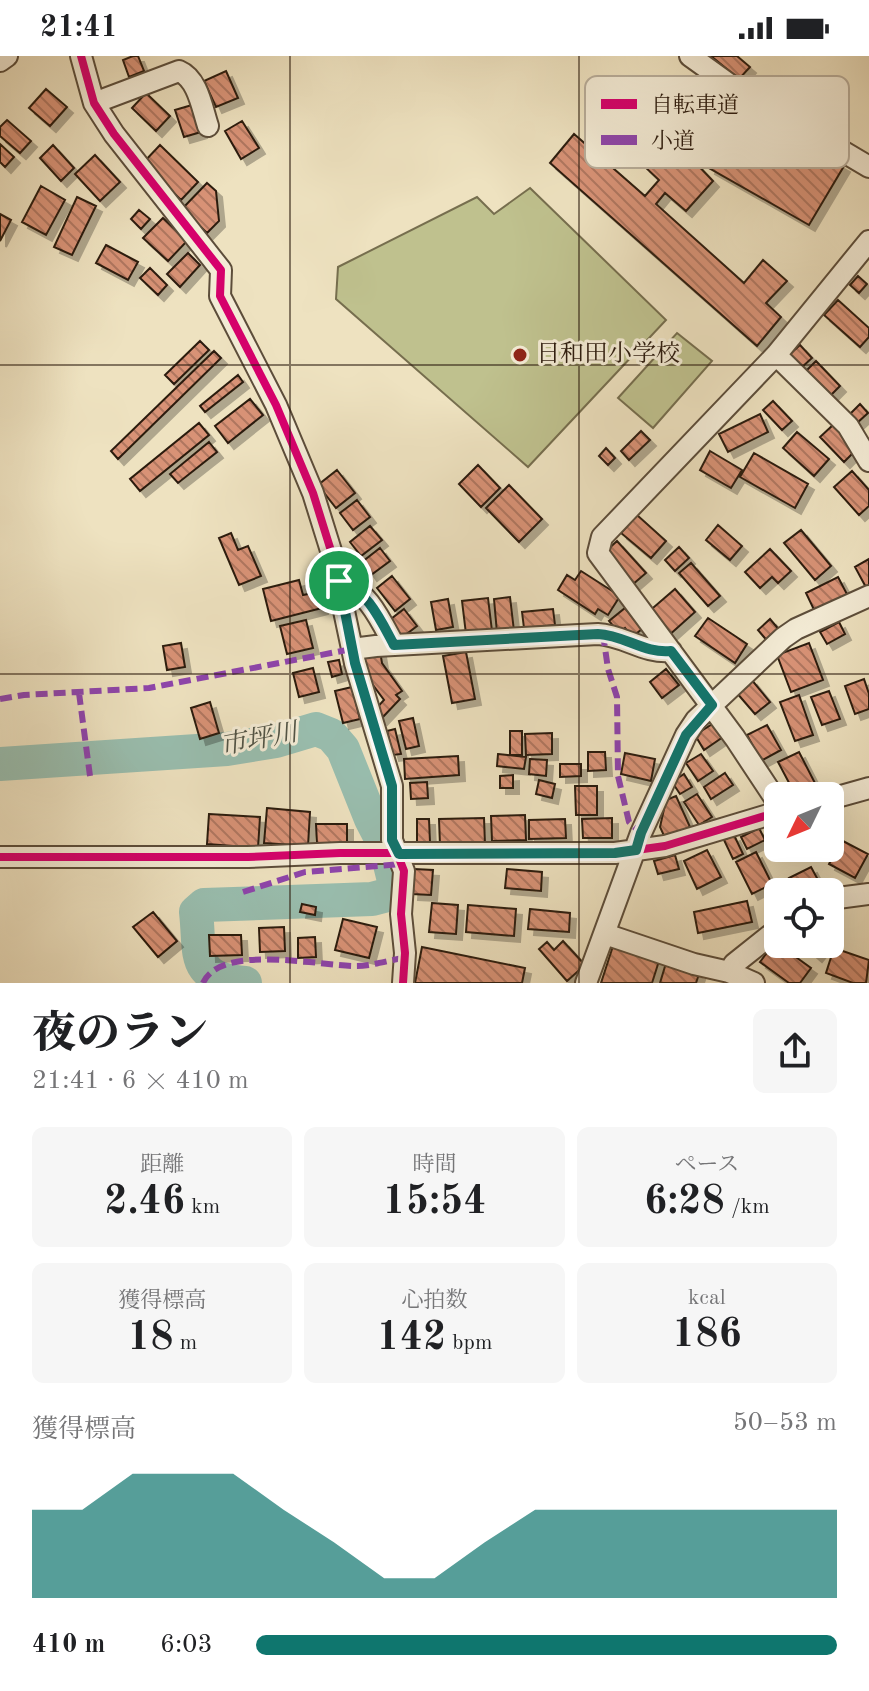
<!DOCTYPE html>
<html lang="ja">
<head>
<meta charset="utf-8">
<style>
	:root { --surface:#fff; --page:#f6f6f6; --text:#202124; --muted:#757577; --accent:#0f766e }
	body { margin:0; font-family:"Old Standard TT","Noto Serif JP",serif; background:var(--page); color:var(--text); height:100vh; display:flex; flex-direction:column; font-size:30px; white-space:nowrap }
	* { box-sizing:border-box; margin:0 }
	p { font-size:26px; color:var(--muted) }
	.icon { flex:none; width:44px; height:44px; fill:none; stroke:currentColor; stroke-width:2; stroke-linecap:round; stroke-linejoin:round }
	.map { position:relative; height:927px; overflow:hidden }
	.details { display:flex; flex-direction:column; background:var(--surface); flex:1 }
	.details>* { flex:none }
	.needle { width:52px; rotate:227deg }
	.buttons { position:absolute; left:764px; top:726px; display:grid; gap:16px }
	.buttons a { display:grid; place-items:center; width:80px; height:80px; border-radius:12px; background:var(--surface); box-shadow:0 8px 32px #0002; font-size:40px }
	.pin { position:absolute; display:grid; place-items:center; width:68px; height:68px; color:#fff; margin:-34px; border:4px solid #fff; border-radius:50%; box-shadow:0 2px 8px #0007 }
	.round { display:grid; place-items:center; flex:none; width:84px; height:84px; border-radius:12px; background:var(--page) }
	.head { display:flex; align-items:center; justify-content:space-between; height:136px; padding:0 32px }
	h1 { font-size:44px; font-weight:800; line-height:60px }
	.figures { display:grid; grid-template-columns:repeat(3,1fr); gap:12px; height:136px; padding:8px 32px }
	.figures div { display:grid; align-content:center; border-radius:12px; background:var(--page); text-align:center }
	.figures b { font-size:40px; font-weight:800 }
	.figures small { font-size:22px; font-weight:400 }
	.figures p { font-size:22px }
	.chart { height:224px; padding:16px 32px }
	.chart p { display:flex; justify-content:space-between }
	.chart svg { width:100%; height:144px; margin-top:8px; fill:var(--accent); opacity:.7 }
	ul { padding:0 32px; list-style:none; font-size:26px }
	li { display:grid; grid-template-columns:128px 96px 1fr; align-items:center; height:60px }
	li i { height:20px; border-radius:10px; background:var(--accent) }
	.status { display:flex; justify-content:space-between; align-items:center; height:56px; padding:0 40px; background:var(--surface); direction:ltr }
	.status svg { height:22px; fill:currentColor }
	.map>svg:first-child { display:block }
</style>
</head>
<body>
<div class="status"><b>21:41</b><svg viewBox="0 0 49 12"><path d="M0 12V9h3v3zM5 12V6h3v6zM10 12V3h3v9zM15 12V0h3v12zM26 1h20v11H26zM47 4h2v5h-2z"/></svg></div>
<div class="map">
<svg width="869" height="927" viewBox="0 0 869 927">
	<defs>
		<pattern id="building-back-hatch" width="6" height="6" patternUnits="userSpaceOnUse" patternTransform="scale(2)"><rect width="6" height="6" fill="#d89276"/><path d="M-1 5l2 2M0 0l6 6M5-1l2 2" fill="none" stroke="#af765f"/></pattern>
		<filter id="shadow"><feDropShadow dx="6" dy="6" stdDeviation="0" flood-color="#0004"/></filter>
	</defs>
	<rect width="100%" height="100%" fill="#eee2c0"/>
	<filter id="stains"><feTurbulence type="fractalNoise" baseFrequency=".0025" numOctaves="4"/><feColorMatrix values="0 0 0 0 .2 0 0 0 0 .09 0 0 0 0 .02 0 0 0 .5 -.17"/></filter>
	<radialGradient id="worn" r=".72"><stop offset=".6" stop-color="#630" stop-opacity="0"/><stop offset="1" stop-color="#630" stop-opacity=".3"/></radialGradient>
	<path fill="#bfc18e" stroke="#766e4e" stroke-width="2" d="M530,132L666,264L528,411L336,243L338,211L477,141L494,158Z
		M677,277L712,305L653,372L618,342Z"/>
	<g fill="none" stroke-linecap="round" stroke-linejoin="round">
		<path stroke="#99beaf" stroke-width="34" d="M0,708L227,693L276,685L316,673L331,679L343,693L371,763L386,792L396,833L395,837L372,843L204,849L196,856C201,899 190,922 245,927"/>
	</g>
	<path fill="url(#building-back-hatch)" stroke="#2c1b0e" stroke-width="2" filter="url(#shadow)" d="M133,0H138L144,15L129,21L123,4Z
		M711,0H737L750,11L739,23Z
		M226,15L238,42L216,51L204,25Z
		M647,32L707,85L691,102L713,125L686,155L665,137L656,148L744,227L763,204L787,225L766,247L781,261L757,290L550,107L574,78L645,140L659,124L644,110L660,93L624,58Z
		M46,33L67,51L50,70L29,52Z
		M146,37L170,60L156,75L132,52Z
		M192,49L201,76L184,81L175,54Z
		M741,52L844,110L809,169L709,112Z
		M7,64L31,85L20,97L0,80V71Z
		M242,65L259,92L241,103L225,75Z
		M0,88L14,101L5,111L0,106Z
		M53,89L74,112L61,125L40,102Z
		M160,89L198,126L181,144L143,107Z
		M95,99L120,126L100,145L75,118Z
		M207,127L216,135L219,165L207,177L182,153Z
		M41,130L65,144L46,179L22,166Z
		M77,141L96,150L72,199L54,191Z
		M139,154L150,163L141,173L131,163Z
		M0,158L11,164L0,185Z
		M163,162L187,185L168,205L143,182Z
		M106,189L138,206L128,224L96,207Z
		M188,197L200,209L180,231L167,218Z
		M150,212L167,229L158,239L140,222Z
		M858,220L867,228L859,237L850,229Z
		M838,244L869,272V281L860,291L824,259Z
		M200,285L209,294L174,328L165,319Z
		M800,289L812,302L801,312L789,299Z
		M214,295L221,302L118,403L111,395Z
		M816,305L840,330L830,340L806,315Z
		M238,319L243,326L205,356L200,350Z
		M250,343L263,359L228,387L215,370Z
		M773,345L792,365L782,374L763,354Z
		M860,348L868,357L857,367L849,359Z
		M760,358L768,376L728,396L719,378Z
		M199,367L209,379L140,435L130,423Z
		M833,369L856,394L844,406L820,381Z
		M641,375L650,384L629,404L621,395Z
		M797,376L829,403L814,420L783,392Z
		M209,386L217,396L178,427L170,418Z
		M606,392L615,402L608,409L599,400Z
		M710,395L742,414L731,432L700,414Z
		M754,397L808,428L795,452L740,421Z
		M478,409L500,432L481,451L459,428Z
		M337,414L355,437L336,452L318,429Z
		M852,415L869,434V450L859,459L834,431Z
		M509,429L542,463L519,486L486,452Z
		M357,444L370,461L353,474L340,457Z
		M637,459L666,485L651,502L621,477Z
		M718,469L742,490L730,504L706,484Z
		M370,470L382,484L361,500L350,486Z
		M801,474L831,510L815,524L784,487Z
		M231,477L238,494L248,490L261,520L239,529L219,482Z
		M617,485L646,517L632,529L604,497Z
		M679,491L689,502L675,515L665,504Z
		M380,492L390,505L371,519L362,506Z
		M770,493L791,515L778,527L772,521L760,532L745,516Z
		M869,503V534L868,535L855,511Z
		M691,507L720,540L708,550L679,517Z
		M581,515L620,540L608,559L598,553L595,558L558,534L567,519L575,524Z
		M392,520L410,543L395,555L377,532Z
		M838,521L849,542L816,558L806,537Z
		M299,524L303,539L318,536L322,552L271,565L263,533Z
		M675,533L695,556L667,581L647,557Z
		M510,541L514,575L497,577L494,543Z
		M488,542L492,575L466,578L462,545Z
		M448,543L453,571L436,574L431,546Z
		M625,552L642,573L632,581L625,572L619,577L609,565Z
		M404,553L417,570L400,583L387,566Z
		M553,553L555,569L524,572L522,556Z
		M708,562L747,588L735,607L695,580Z
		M770,563L781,576L769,587L758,574Z
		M306,564L313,592L287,598L280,570Z
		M839,566L845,578L827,588L820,576Z
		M181,587L185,611L167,614L163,590Z
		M809,587L823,624L791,636L777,599Z
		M380,595L382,607L402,635L396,639L400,643L381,663L373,656L384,644L364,617L361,598Z
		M466,596L475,643L452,647L443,600Z
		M339,604L342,618L332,621L328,606Z
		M313,612L319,636L299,641L293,617Z
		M666,613L679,629L662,642L650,626Z
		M751,623L770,646L755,658L736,636Z
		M864,623L869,638V653L855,658L845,630Z
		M352,631L360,663L343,667L335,635Z
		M829,635L840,663L822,669L811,641Z
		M799,639L813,679L795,685L780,646Z
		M210,646L219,677L200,683L191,652Z
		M413,662L419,690L406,693L399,665Z
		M714,667L723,681L704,694L695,679Z
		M767,669L781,694L761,705L747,679Z
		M395,673L401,698L393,699L387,675Z
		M510,675H522V699H510Z
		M552,677V698L526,699L525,678Z
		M588,696H605L606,714L588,715Z
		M799,696L817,731L796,740L778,706Z
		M625,697L655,703L651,725L621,718Z
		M498,698L526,701L524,713L497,710Z
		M701,698L713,715L698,725L686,707Z
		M458,700L459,719L405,723L404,703Z
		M530,703L547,704L546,720L529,718Z
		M560,708H581V720L560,721Z
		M725,717L733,729L711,743L704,731Z
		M684,718L692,731L680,738L672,726Z
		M513,719V732H500V720Z
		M539,724L555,728L552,742L536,738Z
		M427,726L428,742L411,743L410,727Z
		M575,730H597V759H576Z
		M697,738L712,761L699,769L684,746Z
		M676,740L690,771L665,782L660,771L666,744Z
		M267,752L310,756L308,790L264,787Z
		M209,758L260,761L258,792L207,788Z
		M525,759L526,784L492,785L491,760Z
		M484,762L485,788L440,789L439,763Z
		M612,762V782H583L582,763Z
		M417,763H429L430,786L417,787Z
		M565,763L566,782L529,783V764Z
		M316,768H347V788H317Z
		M759,772L765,784L747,793L741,781Z
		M734,779L743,798L733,803L724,784Z
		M841,784L868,798L855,822L829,808Z
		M707,794L721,821L697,833L684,805Z
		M756,796L772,828L752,838L736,806Z
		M675,799L679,813L658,818L654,805Z
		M811,811L824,835L796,836L789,822Z
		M414,813L433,814L431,839L412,838Z
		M507,813L542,816L541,835L505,832Z
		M747,845L752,866L698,877L694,856Z
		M432,847L458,849L456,878L429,876Z
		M302,848L316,851L315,859L300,856Z
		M468,849L516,853L514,880L466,876Z
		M530,853L570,857L569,876L528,873Z
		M153,856L177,885L158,901L133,871Z
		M343,863L377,871L369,902L335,894Z
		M284,871L285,895L260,896L259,872Z
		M209,879H241L242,899L210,900Z
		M315,881L316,901L298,902V882Z
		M563,885L585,909L567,925L539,893L547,886L554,894Z
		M775,886L811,912L800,927H789L760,906Z
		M802,888H826L816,900Z
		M613,890L659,905L652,927H601Z
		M422,891L525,912L522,927H415Z
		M834,892L869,904L866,927H853L826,917Z
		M666,907L699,918L696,927H660Z"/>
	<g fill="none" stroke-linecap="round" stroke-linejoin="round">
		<g stroke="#5c4d3a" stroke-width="24">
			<path id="street" d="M81,0L94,47L114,78L221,214L220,240L276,349L313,437L332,498L355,607L392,730V784L404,815L401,858L405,897L403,927
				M690,0L729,28L869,111
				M0,5L7,0
				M94,47L179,15C198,23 202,52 208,70
				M776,299L848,370L869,405
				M339,525C367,533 381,565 394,589
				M352,593L376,590L598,578C623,579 645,598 671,595
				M830,743L869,732
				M778,747L735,682L598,497L602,481L776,299L869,185
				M0,801H248L340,797H615L665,790L778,756
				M830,843L869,838
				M605,878L694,908L729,916L754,927
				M729,916L734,908L778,873
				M586,927L641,777L686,679L696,664L783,582L796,573L869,540"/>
		</g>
		<use href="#street" stroke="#f4ecd6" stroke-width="20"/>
		<path stroke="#8e44ad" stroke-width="6" stroke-dasharray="12 6" stroke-linecap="butt" d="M603,578L608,613L617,641L618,720L629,766L641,777
			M79,637L90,720
			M0,643L24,639L149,632L352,593
			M243,836L305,816L403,808
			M203,927C221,887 320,910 356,910C372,910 389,904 405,902"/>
		<g stroke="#f4ecd6" stroke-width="13">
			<path id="cycleway" d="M81,0L94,47L114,78L221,214L220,240L276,349L313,437L332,498L355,607L392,730V784L404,815L401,858L405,897L403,927
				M0,801H248L340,797H615L665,790L778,756"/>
		</g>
		<use href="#cycleway" stroke="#d6006c" stroke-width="8"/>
	</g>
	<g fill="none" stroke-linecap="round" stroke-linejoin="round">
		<g stroke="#fff" stroke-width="16">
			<path id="route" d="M339,525C367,533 381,565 394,589L598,578C624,579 645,598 671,595L712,649L686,679L641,777L636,794L615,797L399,798L392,784V730L355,607Z"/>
		</g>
		<use href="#route" stroke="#0f766e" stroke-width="10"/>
	</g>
	<path fill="none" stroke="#2c1b0e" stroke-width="2" stroke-opacity="0.55" d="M290,0V927M579,0V927M0,309H869M0,618H869"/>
	<circle fill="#8f2418" stroke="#f4ecd6" stroke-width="3" cx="520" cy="299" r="8"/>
	<g text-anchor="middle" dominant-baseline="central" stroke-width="6" stroke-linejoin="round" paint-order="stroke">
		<g font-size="24" fill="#2c1b0e" stroke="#f4ecd6" text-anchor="start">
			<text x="536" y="299">日和田小学校</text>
		</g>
		<g font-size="26" font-style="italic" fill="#525446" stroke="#f4ecd6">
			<text transform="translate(259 684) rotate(-11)">市坪川</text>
		</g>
	</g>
	<rect x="585" y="20" width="264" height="92" rx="12" fill="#f4ecd6" stroke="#b8ad9a" stroke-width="2"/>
	<rect x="601" y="43" width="36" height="10" fill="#d6006c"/>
	<rect x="601" y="79" width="36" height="10" fill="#8e44ad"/>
	<g font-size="22" fill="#2c1b0e">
		<text x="651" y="56">自転車道</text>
		<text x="651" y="92">小道</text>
	</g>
	<rect width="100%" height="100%" filter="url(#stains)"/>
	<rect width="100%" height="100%" fill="url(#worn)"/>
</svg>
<div class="buttons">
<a><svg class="needle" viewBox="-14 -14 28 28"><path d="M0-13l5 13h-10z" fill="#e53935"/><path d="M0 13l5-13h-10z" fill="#757577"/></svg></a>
<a><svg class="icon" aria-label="locate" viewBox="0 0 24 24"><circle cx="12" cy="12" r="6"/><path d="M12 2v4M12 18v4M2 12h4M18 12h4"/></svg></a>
</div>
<div class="pin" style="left:339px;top:525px;background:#1e9e55"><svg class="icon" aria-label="arrive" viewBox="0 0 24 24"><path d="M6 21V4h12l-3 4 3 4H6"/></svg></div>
</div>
<section class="details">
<div class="head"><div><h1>夜のラン</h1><p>21:41 · 6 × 410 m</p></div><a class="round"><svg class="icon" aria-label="share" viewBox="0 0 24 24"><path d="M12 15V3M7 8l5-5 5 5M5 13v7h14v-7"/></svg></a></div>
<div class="figures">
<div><p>距離</p><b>2.46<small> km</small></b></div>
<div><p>時間</p><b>15:54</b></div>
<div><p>ペース</p><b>6:28<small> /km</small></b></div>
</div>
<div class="figures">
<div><p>獲得標高</p><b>18<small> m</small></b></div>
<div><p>心拍数</p><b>142<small> bpm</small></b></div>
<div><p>kcal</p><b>186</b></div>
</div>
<div class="chart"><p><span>獲得標高</span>50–53 m</p>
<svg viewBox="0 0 160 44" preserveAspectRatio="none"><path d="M0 44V17L10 17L20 6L30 6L40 6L50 17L60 27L70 38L80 38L90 27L100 17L110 17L120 17L130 17L140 17L150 17L160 17V44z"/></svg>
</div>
<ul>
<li><b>410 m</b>6:03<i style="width:100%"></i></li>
</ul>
</section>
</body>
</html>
